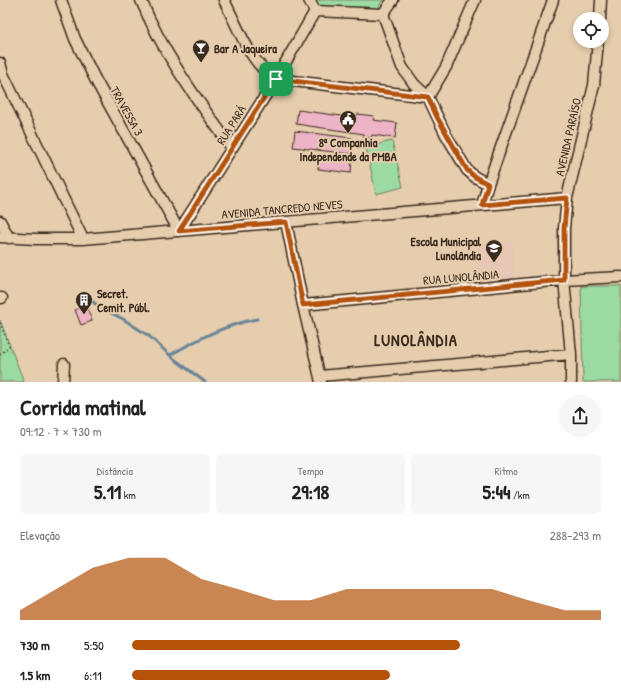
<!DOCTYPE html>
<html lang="pt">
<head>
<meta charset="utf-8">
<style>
	:root { --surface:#fff; --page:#f6f6f6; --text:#222; --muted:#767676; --accent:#b45309 }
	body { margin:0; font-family:"Patrick Hand",sans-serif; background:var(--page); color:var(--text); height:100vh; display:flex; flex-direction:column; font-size:15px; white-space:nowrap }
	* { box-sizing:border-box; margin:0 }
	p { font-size:13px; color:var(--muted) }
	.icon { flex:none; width:22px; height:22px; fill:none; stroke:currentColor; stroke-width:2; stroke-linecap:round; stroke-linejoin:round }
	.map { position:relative; height:382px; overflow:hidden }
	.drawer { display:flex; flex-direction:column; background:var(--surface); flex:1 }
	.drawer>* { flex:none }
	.buttons { position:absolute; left:573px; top:12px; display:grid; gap:8px }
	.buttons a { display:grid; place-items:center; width:36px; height:36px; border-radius:50%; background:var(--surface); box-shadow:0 2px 6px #0003; font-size:20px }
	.pin { position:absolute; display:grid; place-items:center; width:34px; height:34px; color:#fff; margin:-17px; border-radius:8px; box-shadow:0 2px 6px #0006 }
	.round { display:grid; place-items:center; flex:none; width:42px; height:42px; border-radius:21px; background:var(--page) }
	.summary { display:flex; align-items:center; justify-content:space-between; height:68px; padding:0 20px }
	h1 { font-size:22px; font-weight:700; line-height:30px }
	.metrics { display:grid; grid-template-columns:repeat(3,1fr); gap:6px; height:68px; padding:4px 20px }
	.metrics div { display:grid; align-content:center; border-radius:6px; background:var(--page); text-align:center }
	.metrics b { font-size:20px; font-weight:700 }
	.metrics small { font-size:11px; font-weight:400 }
	.metrics p { font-size:11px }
	.chart { height:112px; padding:8px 20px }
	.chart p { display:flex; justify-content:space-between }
	.chart svg { width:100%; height:72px; margin-top:4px; fill:var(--accent); opacity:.7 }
	ul { padding:0 20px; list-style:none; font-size:13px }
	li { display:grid; grid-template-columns:64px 48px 1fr; align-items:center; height:30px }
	li i { height:10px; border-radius:5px; background:var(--accent) }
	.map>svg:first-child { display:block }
</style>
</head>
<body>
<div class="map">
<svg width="621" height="382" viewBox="0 0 621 382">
	<rect width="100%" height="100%" fill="#e5cdad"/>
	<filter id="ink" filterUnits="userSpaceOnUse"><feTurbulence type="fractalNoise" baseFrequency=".025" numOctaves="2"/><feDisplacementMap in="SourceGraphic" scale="8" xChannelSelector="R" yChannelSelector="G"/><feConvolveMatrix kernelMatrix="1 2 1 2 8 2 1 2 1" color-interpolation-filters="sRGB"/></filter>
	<g filter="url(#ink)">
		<path fill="#e7c6b5" d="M511,242L514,279L478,283L474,246Z"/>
		<path fill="#9cdaa3" stroke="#6c8260" d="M312,0H383L377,10L316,8Z
			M392,141L403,187L376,194L366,147Z
			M581,286H621V382H583Z
			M0,320L24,382H0Z"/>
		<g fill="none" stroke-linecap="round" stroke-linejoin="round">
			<path stroke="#6b8598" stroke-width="3" d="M87,298L103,309L123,319L149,336L173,358L205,382
				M170,355C199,339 224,325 257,319"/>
		</g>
		<path fill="#edb4c7" stroke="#3b2a1e" d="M298,110L356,118L357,114L374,116L373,120L397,123L395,138L372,135L371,138L364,137V134L296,124Z
			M295,131L352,138L350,154L293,147Z
			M320,155L352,159L351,173L318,169Z
			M86,305L92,321L81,325L75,310Z"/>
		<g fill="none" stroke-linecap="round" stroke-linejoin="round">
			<g stroke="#3b2a1e" stroke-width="13">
				<path id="minor" d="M61,0L75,39L95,79L179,231
					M141,0C163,54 198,101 232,148
					M224,0C237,25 251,66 276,79L428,97L446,67L475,0
					M309,0L315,11
					M315,11L383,14L393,0
					M383,14L402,67L414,84L428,97L446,135L467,170L475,177L488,184
					M600,19L601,0
					M0,63L3,74L83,239
					M482,205L488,184L553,0
					M0,221L9,238
					M286,222L303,305L321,382
					M179,231L276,79L315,11
					M0,237L36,239H83L567,198
					M0,298H2
					M303,305L564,280L621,277
					M320,376L571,354
					M63,382L64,364
					M571,382V354L564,280V228L567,198L594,85L598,41"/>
			</g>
			<path stroke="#3b2a1e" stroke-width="2" stroke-dasharray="1 3" stroke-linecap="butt" d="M0,323L9,346L0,355"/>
			<use href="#minor" stroke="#e5cdad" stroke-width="10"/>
		</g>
	</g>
	<g fill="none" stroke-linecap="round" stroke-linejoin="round" filter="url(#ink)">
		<g stroke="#fff" stroke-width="8">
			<path id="route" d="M276,79L428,97L437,117L467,170L475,177L488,184L482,205L567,198L564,228V280L303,305L286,222L179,231Z"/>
		</g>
		<use href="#route" stroke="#b45309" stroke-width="5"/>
	</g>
	<defs>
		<g id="bar-pin" transform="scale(0.9)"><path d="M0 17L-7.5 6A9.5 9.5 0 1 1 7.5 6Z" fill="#3b2a1e" stroke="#e5cdad"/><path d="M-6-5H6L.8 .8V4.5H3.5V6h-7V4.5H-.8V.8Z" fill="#fff"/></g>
		<g id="civic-pin" transform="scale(0.9)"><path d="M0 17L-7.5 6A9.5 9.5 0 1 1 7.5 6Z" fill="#3b2a1e" stroke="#e5cdad"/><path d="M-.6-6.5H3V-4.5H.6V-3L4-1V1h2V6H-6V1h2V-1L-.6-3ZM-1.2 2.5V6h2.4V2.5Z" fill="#fff"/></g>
		<g id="school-pin" transform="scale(0.9)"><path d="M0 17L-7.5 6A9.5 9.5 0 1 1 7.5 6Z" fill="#3b2a1e" stroke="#e5cdad"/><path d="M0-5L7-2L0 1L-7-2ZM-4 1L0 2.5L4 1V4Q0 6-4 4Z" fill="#fff"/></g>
		<g id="building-pin" transform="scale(0.9)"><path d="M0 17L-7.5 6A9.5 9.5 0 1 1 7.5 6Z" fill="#3b2a1e" stroke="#e5cdad"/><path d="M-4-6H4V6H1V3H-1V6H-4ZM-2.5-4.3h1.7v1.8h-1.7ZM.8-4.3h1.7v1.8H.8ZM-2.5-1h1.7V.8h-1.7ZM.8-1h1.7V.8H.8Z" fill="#fff"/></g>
	</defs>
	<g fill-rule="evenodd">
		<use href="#bar-pin" x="201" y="48"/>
		<use href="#civic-pin" x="348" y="119"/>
		<use href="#school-pin" x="494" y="248"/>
		<use href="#building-pin" x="84" y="300"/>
	</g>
	<g text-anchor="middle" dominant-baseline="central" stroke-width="4" stroke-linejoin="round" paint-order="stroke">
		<g font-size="12" font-weight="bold" fill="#3b2a1e" stroke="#e5cdad" text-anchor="start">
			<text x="214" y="48">Bar A Jaqueira</text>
			<text x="348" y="142" text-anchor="middle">8ª Companhia<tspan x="348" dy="14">Independende da PMBA</tspan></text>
			<text x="481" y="241" text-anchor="end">Escola Municipal<tspan x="481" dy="14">Lunolândia</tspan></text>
			<text x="97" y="293">Secret.<tspan x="97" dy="14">Cemit. Públ.</tspan></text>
		</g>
		<g font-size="12" fill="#3b2a1e" stroke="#e5cdad">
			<text transform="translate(127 111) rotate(61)">TRAVESSA 3</text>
			<text transform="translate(231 125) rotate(-58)">RUA PARÁ</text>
			<text transform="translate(568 137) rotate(-77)">AVENIDA PARAÍSO</text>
			<text transform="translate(282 209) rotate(-5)">AVENIDA TANCREDO NEVES</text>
			<text transform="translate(461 277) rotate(-5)">RUA LUNOLÂNDIA</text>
		</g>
		<g font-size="16" font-weight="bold" letter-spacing="1" fill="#3b2a1e" stroke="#e5cdad">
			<text x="416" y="340">LUNOLÂNDIA</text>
		</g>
	</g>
</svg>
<div class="buttons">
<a><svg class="icon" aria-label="locate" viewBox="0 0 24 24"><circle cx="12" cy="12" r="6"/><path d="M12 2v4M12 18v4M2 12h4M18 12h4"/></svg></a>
</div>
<div class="pin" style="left:276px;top:79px;background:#1e9e55"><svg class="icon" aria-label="arrive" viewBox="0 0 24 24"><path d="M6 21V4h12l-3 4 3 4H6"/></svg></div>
</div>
<section class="drawer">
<div class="summary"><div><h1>Corrida matinal</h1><p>09:12 · 7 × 730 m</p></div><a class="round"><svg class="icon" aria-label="share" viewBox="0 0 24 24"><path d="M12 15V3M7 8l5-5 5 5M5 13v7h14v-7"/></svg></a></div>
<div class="metrics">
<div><p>Distância</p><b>5.11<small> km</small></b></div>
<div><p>Tempo</p><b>29:18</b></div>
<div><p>Ritmo</p><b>5:44<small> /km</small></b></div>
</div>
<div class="chart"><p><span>Elevação</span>288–293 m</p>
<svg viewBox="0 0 160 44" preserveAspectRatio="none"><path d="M0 44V38L10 25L20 12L30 6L40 6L50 19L60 25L70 32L80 32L90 25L100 25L110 25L120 25L130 25L140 32L150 38L160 38V44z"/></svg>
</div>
<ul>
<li><b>730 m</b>5:50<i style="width:70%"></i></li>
<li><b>1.5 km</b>6:11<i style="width:55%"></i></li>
</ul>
</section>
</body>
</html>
